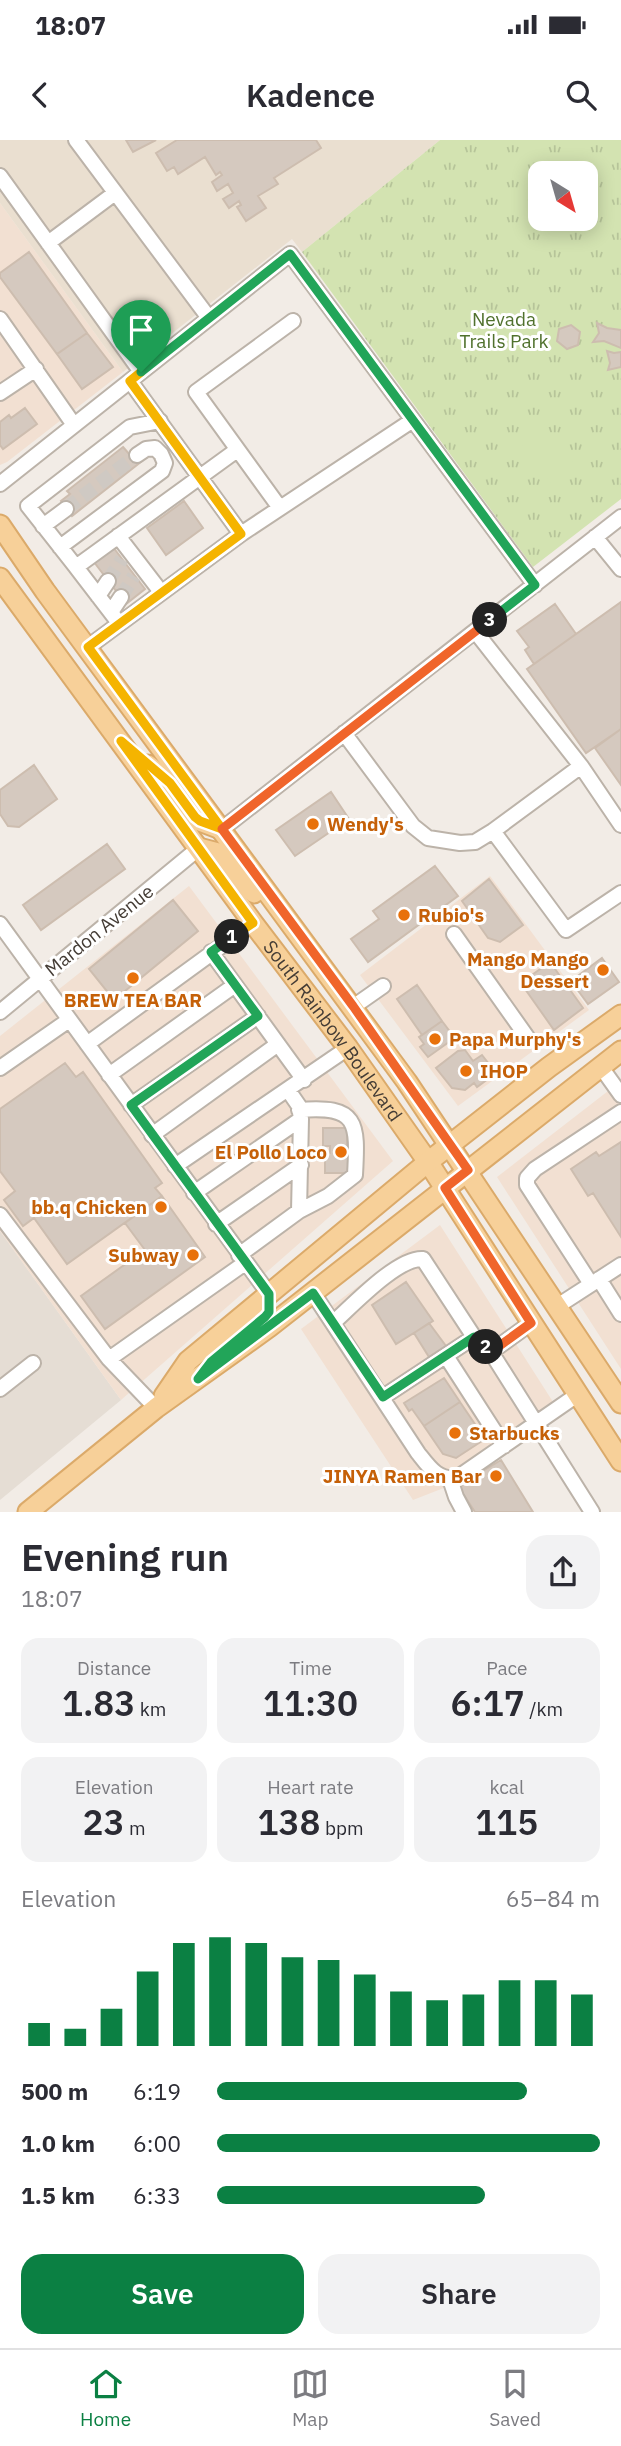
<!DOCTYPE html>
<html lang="en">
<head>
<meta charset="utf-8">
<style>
	:root { --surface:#fff; --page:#f2f2f3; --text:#2b2b33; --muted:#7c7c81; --line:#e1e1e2; --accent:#0b8043 }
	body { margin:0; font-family:"IBM Plex Sans",sans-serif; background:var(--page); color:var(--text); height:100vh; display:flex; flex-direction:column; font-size:26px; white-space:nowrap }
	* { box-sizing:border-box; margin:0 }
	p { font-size:23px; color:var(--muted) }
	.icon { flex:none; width:38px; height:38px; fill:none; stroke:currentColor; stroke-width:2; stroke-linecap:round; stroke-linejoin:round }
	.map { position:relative; height:1372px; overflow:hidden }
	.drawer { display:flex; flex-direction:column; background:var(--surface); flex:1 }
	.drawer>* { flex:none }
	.needle { width:46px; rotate:143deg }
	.controls { position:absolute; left:528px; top:21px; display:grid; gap:14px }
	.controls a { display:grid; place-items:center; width:70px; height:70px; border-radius:14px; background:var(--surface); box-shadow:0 4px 18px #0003; font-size:35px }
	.pin { position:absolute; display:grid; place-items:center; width:60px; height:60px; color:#fff; margin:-72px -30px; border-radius:50% 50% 50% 0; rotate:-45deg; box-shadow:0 0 7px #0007 }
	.pin .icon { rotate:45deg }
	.km { position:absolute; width:35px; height:35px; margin:-18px; border-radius:50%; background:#222; color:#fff; font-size:19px; line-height:35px; text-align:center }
	.round { display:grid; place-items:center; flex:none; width:74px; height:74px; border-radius:21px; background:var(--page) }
	.overview { display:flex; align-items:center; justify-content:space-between; height:119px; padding:0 21px }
	h1 { font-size:38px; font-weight:600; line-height:52px }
	.stats { display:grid; grid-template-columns:repeat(3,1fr); gap:10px; height:119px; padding:7px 21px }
	.stats div { display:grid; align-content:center; border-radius:18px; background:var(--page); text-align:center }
	.stats b { font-size:35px; font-weight:600 }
	.stats small { font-size:19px; font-weight:400 }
	.stats p { font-size:19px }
	.chart { height:196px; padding:14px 21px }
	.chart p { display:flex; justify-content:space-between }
	.chart svg { width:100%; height:126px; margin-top:7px; stroke:var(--accent); stroke-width:6 }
	.cta { display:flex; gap:14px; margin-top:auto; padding:14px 21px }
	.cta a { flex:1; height:80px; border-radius:21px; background:var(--accent); color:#fff; font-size:28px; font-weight:600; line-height:80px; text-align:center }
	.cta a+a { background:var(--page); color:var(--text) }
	ul { padding:0 21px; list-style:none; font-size:23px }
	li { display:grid; grid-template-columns:112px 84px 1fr; align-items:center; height:52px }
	li i { height:18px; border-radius:9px; background:var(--accent) }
	.status { display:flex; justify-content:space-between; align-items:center; height:49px; padding:0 35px; background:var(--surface); direction:ltr }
	.status svg { height:19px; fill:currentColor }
	header { display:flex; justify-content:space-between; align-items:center; height:91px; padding:0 21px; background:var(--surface); font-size:32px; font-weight:600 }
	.dock { display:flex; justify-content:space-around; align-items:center; height:98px; border-top:2px solid var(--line); background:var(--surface); font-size:19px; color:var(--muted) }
	.dock a { display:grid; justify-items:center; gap:4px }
	.dock .selected { color:var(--accent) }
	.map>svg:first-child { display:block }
</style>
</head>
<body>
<div class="status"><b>18:07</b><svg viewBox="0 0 49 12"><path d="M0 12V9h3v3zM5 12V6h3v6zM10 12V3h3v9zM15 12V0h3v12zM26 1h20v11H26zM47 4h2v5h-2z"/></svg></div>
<header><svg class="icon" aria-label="back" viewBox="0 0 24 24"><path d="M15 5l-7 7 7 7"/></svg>Kadence<svg class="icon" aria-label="search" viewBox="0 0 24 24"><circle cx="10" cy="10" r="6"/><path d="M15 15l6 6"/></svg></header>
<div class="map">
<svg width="621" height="1372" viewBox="0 0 621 1372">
	<defs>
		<pattern id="park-tufts" width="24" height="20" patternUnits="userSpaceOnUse" patternTransform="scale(1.75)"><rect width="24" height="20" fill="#d3e3b1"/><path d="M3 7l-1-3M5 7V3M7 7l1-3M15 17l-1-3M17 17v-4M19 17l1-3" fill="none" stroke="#b6c499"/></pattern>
	</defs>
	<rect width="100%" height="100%" fill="#f2ece6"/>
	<path fill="#e5ddd4" d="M0,1091L121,1260L0,1360Z"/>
	<path fill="#f2e0d2" d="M0,63L123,232L7,322L0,325Z
		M490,736L589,870L458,966L360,835Z
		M189,746L393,1021L121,1260L0,1091V896Z
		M621,941V1229L497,1037Z
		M440,1085L562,1276L477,1335L413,1360L301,1189Z"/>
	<path fill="#eadfd0" d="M0,0H440L302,112L292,99L123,232L0,63Z"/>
	<path fill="url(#park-tufts)" fill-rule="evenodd" d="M440,0H621V359L533,427L302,112ZM541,33H586V79H541Z"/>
	<path fill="#d3e3b1" d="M544,284L575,325L551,343L520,302Z"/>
	<path fill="#d5c9bf" stroke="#cdbdaf" stroke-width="2" d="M126,0H156L133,12Z
		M177,0H316L321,8L274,38L278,44L258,56L266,68L246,81L237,67L241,65L239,61L229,68L223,59L233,53L228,44L217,51L212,42L222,35L220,32L216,35L205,17L178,34L174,27L167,31L156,13Z
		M29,112L87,193L57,214L0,137V133Z
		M597,183L607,188L621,190V208L604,201L593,202L599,193Z
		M571,185L580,192L578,205L567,209L557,201L559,189Z
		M87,193L113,227L82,249L57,214Z
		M607,211L614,213L621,212V227L608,230L610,223Z
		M25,268L37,284L3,309L0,305V282L9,275L11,278Z
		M123,307L130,315L134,311L142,321L72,376L61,361L70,354L67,351Z
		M184,361L203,388L166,415L147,388Z
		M113,407L145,449L126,464L94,422Z
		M621,462V589L586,613L527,529Z
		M555,464L576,494L534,524L525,510L529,507L517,491Z
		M621,589V645L595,608Z
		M34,625L57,659L19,687L8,686L0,674V650Z
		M331,652L349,679L295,716L276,690Z
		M107,704L125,729L41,790L23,765Z
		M435,726L458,756L368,822L351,799L379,779L373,771Z
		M489,739L523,785L500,802L488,798L462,761Z
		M173,760L198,791L114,860L89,829Z
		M602,818L619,842L588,864L571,841Z
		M550,822L583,868L554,890L525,849V840Z
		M417,845L442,881L422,895L397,859Z
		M442,881L451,893L449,902L428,917L420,907L424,904L419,897Z
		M465,910L473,921L482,915L496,933L477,947L474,943L465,950L452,948L436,928L458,911Z
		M65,923L76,937L83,932L162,1043L155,1048L162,1056L67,1124L34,1078L23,1086L4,1060L15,1051L0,1031V969Z
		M323,988H347V1011H351L352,1033H325V1013H330V1006H323Z
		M621,1002V1097L593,1053L588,1056L571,1029L596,1012L599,1016Z
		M162,1056L205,1117L105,1189L81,1156L145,1110L125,1083Z
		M406,1142L433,1181L396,1204L372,1165Z
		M429,1183L446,1206L429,1217L414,1193Z
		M444,1238L460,1262L424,1286L412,1269L409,1271L404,1263Z
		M460,1262L485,1299L456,1318L443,1314L424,1286Z
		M501,1320L533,1372H475L460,1349L463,1343Z"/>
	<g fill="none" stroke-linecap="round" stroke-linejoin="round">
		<path stroke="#cfc9c3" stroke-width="14" stroke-dasharray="14 7" stroke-linecap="butt" d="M66,369L137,315
			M108,441L122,419
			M121,457L134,436"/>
		<g stroke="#bcb3a9" stroke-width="18">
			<path id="minor" d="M76,0L209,178
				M0,36L141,232
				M48,103L115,53
				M0,179L74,285
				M0,253L36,229
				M160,281L130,287L28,366L76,427L237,310
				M0,344L290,114L535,445
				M280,368L196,252L293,181
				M43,386L66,369
				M241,394L413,280
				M118,396L161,452
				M595,397L621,429
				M60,407L162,331L165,323L161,314L155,308L146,309L137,315
				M76,427L119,483
				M98,456L108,441
				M111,472L121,457
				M475,491L581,626L621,685
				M88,507L241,394L130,241
				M344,593L413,686L428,698L460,703L475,702L493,691L581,626
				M222,689L621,377
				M493,691L566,790L621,753
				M0,784L269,1154
				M454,794L527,897
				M211,812L304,940
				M353,867L383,846
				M0,872L199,708
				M87,904L253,783
				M601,927L621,955
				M0,928L69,880
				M109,935L235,845
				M288,950L299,966L301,979L299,1071
				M131,965L258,876
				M152,995L278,904
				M175,1026L348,908
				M194,1053L301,979
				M0,1075L109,1219L156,1268
				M216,1084L301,1025
				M239,1115L299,1071L328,1056L355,1035C358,982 358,965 299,970
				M599,1139L621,1174
				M591,1144L527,1045V1038L535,1029L621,972
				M313,1153L418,1313C429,1327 438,1341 457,1338L577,1255
				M556,1167L621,1125
				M334,1182C353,1165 398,1117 423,1119L474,1197L491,1212L592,1372
				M491,1212L531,1183
				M446,1216L504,1306
				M109,1219L245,1123
				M0,1249L33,1223
				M383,1257L474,1197
				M450,1339L456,1357L464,1372"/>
		</g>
		<g stroke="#dbaa6a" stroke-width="23">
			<g id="major">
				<path d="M0,385L45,451L407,942L621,1263"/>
				<path id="s1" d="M0,438L253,783L348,908L428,1022L621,1321"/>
				<path d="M148,625L170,643L195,677L200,681L221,689"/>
				<path d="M199,708L218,713L254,753"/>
				<path d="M164,1256L188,1221L269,1154L428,1022L549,927L621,875"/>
				<path d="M28,1372L156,1268L269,1187L621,911"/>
			</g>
		</g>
		<use href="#minor" stroke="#fff" stroke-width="14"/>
		<use href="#major" stroke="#f7d099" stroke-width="19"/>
	</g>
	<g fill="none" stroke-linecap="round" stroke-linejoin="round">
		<g stroke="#fff" stroke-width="14">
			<path id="split-1" d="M141,232L130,241L241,394L88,507L222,689L200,681L195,677L170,643L121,601L253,783L232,797"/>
		</g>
		<g stroke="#fff" stroke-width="14">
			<path id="split-2" d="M232,797L211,812L258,876L131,965L269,1154V1172L265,1177L211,1222L198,1239L313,1153L383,1257L474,1197L486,1207"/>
		</g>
		<g stroke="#fff" stroke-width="14">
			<path id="split-3" d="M486,1207L491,1212L531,1183L445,1048L468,1030L353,866L222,689L490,480"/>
		</g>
		<g stroke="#fff" stroke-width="14">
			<path id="split-4" d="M141,232L290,114L535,445L490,480"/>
		</g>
		<use href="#split-1" stroke="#f5b400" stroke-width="9"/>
		<use href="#split-2" stroke="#22a559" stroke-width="9"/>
		<use href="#split-3" stroke="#f0652b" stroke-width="9"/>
		<use href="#split-4" stroke="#22a559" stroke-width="9"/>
	</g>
	<g fill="#e8710a" stroke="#fff" stroke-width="2.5">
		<circle cx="313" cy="684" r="7"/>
		<circle cx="404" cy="775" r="7"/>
		<circle cx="603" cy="830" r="7"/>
		<circle cx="133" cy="838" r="7"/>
		<circle cx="435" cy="899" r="7"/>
		<circle cx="466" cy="931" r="7"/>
		<circle cx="341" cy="1012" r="7"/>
		<circle cx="161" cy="1067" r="7"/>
		<circle cx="193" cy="1115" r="7"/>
		<circle cx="455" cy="1293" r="7"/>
		<circle cx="496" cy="1336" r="7"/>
	</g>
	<g text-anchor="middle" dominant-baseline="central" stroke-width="6" stroke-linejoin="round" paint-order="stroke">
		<g font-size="19" fill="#50712d" stroke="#fff">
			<text x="504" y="179">Nevada<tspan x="504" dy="22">Trails Park</tspan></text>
		</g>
		<g font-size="19" font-weight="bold" fill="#c56008" stroke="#fff" text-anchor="start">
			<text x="327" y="684">Wendy's</text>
			<text x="418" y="775">Rubio's</text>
			<text x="589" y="819" text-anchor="end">Mango Mango<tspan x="589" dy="22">Dessert</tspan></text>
			<text x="133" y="860" text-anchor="middle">BREW TEA BAR</text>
			<text x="449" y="899">Papa Murphy's</text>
			<text x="480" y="931">IHOP</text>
			<text x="327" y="1012" text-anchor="end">El Pollo Loco</text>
			<text x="147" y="1067" text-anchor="end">bb.q Chicken</text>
			<text x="179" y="1115" text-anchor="end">Subway</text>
			<text x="469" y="1293">Starbucks</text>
			<text x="482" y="1336" text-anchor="end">JINYA Ramen Bar</text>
		</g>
		<g font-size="19" fill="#443c35" stroke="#fff">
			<text transform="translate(99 790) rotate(-39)">Mardon Avenue</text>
			<text stroke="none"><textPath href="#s1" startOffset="562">South Rainbow Boulevard</textPath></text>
		</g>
	</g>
</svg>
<div class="controls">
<a><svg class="needle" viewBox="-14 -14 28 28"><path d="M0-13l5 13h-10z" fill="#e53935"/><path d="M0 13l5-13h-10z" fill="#7c7c81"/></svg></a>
</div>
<div class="pin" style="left:141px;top:232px;background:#1e9e55"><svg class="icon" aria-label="arrive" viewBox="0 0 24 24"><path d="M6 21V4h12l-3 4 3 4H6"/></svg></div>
<b class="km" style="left:232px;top:797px">1</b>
<b class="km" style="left:486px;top:1207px">2</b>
<b class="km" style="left:490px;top:480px">3</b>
</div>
<section class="drawer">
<div class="overview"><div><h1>Evening run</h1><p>18:07</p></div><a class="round"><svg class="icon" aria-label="share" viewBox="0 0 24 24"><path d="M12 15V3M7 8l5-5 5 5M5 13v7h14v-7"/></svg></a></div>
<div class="stats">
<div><p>Distance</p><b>1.83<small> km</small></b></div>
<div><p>Time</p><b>11:30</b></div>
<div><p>Pace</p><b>6:17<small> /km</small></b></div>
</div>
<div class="stats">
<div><p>Elevation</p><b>23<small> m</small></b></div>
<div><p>Heart rate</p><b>138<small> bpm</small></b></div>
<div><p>kcal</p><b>115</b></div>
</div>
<div class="chart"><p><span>Elevation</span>65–84 m</p>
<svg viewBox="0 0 160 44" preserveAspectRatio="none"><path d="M5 44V36M15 44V38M25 44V31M35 44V18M45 44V8M55 44V6M65 44V8M75 44V13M85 44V14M95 44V19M105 44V25M115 44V28M125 44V26M135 44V21M145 44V21M155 44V26"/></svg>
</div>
<ul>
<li><b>500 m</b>6:19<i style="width:81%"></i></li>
<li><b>1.0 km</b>6:00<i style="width:100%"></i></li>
<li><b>1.5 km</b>6:33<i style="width:70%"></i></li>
</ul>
<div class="cta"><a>Save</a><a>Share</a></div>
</section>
<nav class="dock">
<a class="selected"><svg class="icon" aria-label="home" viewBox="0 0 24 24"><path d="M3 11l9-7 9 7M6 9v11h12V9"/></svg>Home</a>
<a><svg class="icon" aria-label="map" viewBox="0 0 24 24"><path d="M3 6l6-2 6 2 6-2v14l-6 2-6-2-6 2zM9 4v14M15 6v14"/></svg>Map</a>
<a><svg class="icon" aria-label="saved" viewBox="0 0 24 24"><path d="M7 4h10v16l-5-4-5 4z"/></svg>Saved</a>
</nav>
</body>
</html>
